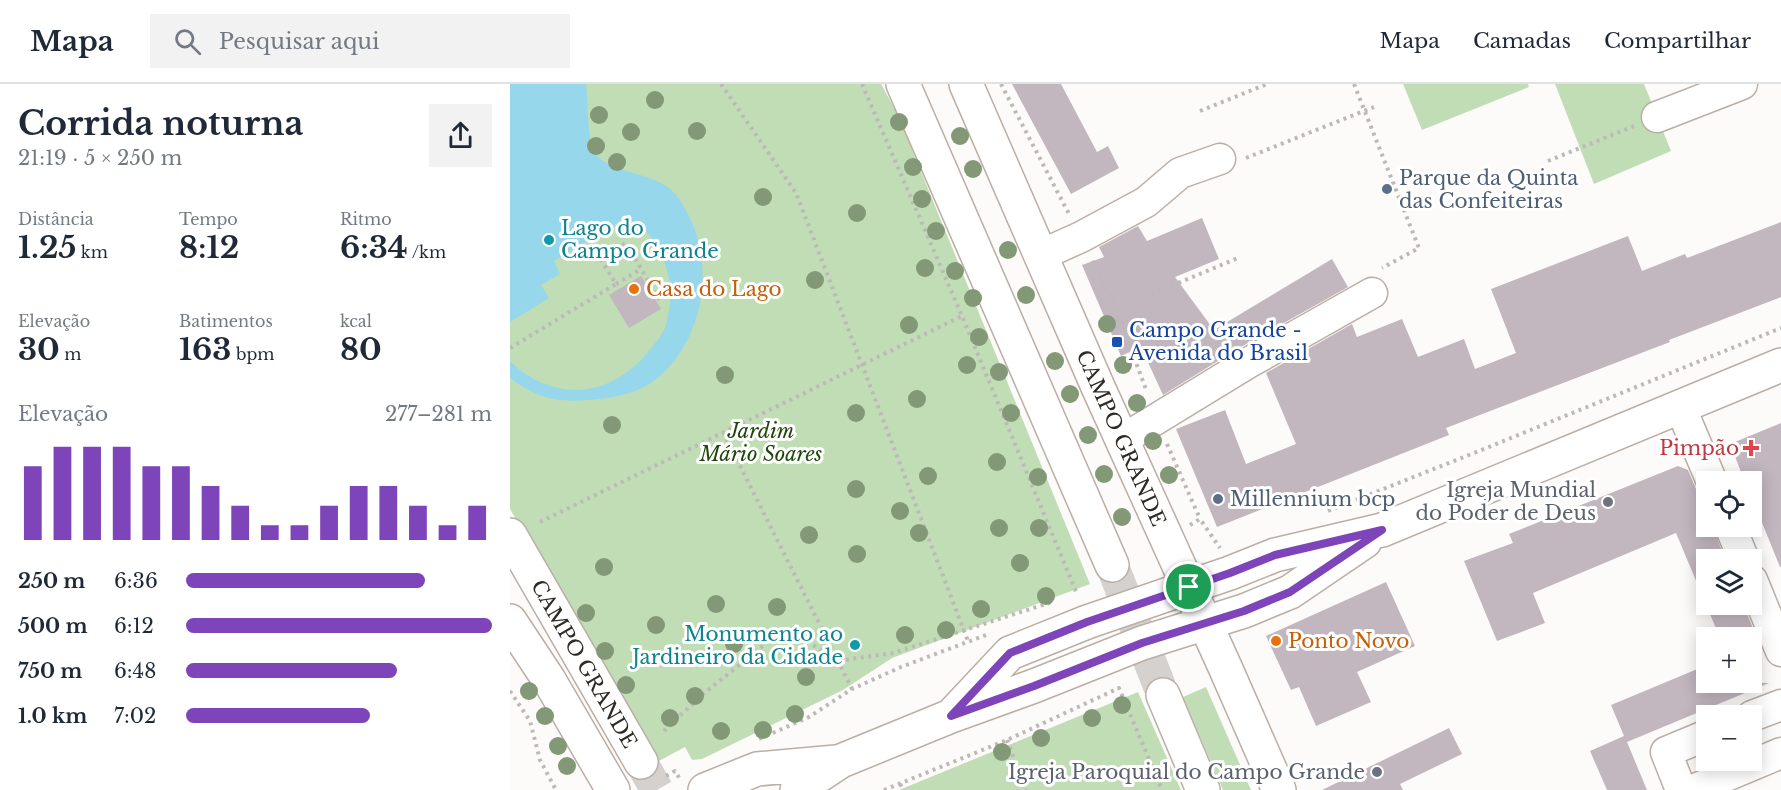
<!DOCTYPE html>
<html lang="pt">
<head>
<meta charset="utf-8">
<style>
	:root { --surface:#fff; --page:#f2f2f3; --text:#1f2937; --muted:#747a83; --line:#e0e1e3; --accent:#7e44ba }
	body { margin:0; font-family:"Libre Baskerville",serif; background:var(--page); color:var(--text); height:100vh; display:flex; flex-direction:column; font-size:22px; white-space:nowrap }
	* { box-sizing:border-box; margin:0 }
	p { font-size:20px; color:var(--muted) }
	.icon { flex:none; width:33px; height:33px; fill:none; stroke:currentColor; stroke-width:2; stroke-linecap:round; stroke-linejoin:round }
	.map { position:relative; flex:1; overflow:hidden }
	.side { display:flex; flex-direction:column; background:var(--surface); width:510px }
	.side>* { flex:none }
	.buttons { position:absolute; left:1186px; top:387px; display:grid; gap:12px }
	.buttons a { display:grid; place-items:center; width:66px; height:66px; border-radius:0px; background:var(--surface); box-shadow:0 3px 15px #0003; font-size:30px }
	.pin { position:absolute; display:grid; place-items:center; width:51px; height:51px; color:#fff; margin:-26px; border:3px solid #fff; border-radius:50%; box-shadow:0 2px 6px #0007 }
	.round { display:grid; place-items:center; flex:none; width:63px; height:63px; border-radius:0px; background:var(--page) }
	.headline { display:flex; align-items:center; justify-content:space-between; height:102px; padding:0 18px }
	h1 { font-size:33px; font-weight:700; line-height:45px }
	.metrics { display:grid; grid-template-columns:repeat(3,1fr); gap:9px; height:102px; padding:6px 18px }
	.metrics div { display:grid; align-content:center }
	.metrics b { font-size:30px; font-weight:700 }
	.metrics small { font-size:16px; font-weight:400 }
	.metrics p { font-size:16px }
	.chart { height:168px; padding:12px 18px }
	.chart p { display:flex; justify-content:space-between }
	.chart svg { width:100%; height:108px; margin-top:6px; stroke:var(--accent); stroke-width:6 }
	ul { padding:0 18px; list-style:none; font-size:20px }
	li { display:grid; grid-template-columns:96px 72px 1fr; align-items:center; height:45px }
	li i { height:15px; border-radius:8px; background:var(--accent) }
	header { display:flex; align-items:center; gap:36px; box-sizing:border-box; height:84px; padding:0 30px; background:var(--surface); border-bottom:2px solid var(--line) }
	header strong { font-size:28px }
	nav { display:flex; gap:33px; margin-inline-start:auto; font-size:21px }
	.search { width:420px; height:54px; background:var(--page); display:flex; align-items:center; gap:15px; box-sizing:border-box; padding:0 21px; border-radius:0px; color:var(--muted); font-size:22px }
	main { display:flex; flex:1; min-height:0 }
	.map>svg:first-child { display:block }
</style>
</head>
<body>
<header>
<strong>Mapa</strong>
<div class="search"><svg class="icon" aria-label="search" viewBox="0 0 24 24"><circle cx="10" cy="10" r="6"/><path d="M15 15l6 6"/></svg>Pesquisar aqui</div>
<nav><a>Mapa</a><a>Camadas</a><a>Compartilhar</a></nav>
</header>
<main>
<section class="side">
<div class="headline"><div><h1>Corrida noturna</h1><p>21:19 · 5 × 250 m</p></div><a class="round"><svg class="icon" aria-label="share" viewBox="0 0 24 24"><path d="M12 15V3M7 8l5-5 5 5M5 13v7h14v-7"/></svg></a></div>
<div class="metrics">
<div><p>Distância</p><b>1.25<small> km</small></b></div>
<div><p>Tempo</p><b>8:12</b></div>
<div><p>Ritmo</p><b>6:34<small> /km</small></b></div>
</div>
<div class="metrics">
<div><p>Elevação</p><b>30<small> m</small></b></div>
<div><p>Batimentos</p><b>163<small> bpm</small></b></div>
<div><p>kcal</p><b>80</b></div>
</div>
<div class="chart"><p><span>Elevação</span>277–281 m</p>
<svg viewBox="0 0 160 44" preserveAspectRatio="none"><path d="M5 44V14M15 44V6M25 44V6M35 44V6M45 44V14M55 44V14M65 44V22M75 44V30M85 44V38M95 44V38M105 44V30M115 44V22M125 44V22M135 44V30M145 44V38M155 44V30"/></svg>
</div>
<ul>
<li><b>250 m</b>6:36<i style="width:78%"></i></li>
<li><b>500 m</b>6:12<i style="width:100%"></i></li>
<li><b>750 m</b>6:48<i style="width:69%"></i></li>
<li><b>1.0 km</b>7:02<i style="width:60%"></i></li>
</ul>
</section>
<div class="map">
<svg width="1271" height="706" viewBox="0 0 1271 706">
	<rect width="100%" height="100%" fill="#fdfbf9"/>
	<path fill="#c0ddb6" d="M0,0H371L387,29L580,500L382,574L333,606L192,675L182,676L175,663L147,678L0,425Z
		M893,0H1018L1019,3L912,46Z
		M1045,0H1134L1161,67L1084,100Z
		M696,603L741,706H713L673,613Z
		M628,608L671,706H389Z"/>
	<path fill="#97d7eb" d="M0,0H76C78,17 77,54 84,67C96,89 141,88 160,105C165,109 171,117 174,123C207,176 195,258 145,296C130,308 108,313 89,315C53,319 30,317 0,294V277C41,317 94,315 133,274C140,265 150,255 155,244C157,239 157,232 159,227C165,194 152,163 129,139L115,147L109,138L44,177L50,190L31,201L39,214L0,238Z"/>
	<path fill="#c2b6bf" d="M502,0H551L587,68L598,62L609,84L561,110Z
		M692,134L709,175L665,193L704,246L822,175L838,203L729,264L653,311L631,263L611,272L572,181L594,173L589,163L628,142L637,157Z
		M1271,138V213L1159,256L1160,258L936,344L939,351L707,443L666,345L715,326L736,380L786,360L756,289L842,240L847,253L892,235L908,273L954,255L965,285L1006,269L981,205L1118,152L1132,187L1175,170L1177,174Z
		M131,192L151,225L119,244L99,211Z
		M1271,339V483H1270L1242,414V398H1235L1220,360Z
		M1168,382L1178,386L1186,405L1193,413L1197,423V442H1203L1215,476H1197V520H1233L1247,554H1210L1166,449L1023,509L1035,539L987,557L954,477L1003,459L999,450Z
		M876,498L905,562L847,588L861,618L806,642L789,603L781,606L756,552Z
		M1197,581V598L1259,599L1117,658L1137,706H1097L1080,667L1114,652L1101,621Z
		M939,644L952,670L890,700L893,706H812Z"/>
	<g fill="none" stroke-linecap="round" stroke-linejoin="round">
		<path stroke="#d4d1cf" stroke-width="33" stroke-dasharray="33 16" stroke-linecap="butt" d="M602,481L653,611
			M131,678L147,706"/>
		<g stroke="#bbaea5" stroke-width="33">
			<path id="minor" d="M1147,33L1232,0
				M531,171L571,153L636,118L670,89L710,75
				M1170,322L1202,398
				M612,356L738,279L862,209
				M1220,442L1234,476
				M1242,496L1271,567
				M1242,632L1271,621
				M1171,706L1156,668L1197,651
				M1183,706L1271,669"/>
		</g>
		<g stroke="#bbaea5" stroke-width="36">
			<path id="major" d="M393,0L602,481
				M456,0L588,303L715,583L769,706
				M0,451L131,678
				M0,537L39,596L103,706
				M653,611L693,706
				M441,632L500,569L577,538L720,489L765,471L872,446L1271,281
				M195,706L247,685L326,678
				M287,706L331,677L441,632L524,602L632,559L734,527L780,508L855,457"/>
		</g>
		<path stroke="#bcb9b6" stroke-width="4" stroke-dasharray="3 4.5" stroke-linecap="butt" d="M211,0L286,109L458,557
			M352,0L452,232L567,510
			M491,0L559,130
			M844,0L909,164L872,184
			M690,27L757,0
			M736,74L864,23
			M1038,77L1124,42
			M582,177L606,225L637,308
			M106,200L131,185
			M606,225L728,174
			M0,264L106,200L90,174L116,159L150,217
			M213,348L342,605
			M657,360L690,435
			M818,427L969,367L1271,244
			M30,438L452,232
			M680,441L690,435L710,464
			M0,607L20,637L30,676L46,706
			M154,647L192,611L264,553L278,549L294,555L328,577L383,569L542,518
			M249,655L299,633L342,605L391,583L476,551
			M497,656L516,706
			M156,692L165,687L170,695
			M390,700L394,706
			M374,706L497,656L609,604L652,706"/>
		<use href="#minor" stroke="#fff" stroke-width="30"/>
		<use href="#major" stroke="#fff" stroke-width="33"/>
	</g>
	<g fill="#829876">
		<circle cx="145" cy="16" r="9"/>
		<circle cx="89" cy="31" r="9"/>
		<circle cx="389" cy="38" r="9"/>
		<circle cx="187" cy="47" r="9"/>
		<circle cx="121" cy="48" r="9"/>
		<circle cx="450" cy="52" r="9"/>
		<circle cx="86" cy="62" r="9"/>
		<circle cx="107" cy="78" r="9"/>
		<circle cx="403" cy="83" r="9"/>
		<circle cx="463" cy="85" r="9"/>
		<circle cx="253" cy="113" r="9"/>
		<circle cx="412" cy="115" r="9"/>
		<circle cx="347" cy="129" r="9"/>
		<circle cx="426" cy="147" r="9"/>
		<circle cx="498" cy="166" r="9"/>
		<circle cx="415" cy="184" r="9"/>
		<circle cx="445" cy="187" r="9"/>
		<circle cx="305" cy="196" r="9"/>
		<circle cx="516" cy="211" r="9"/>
		<circle cx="463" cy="214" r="9"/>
		<circle cx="597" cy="240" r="9"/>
		<circle cx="399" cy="241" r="9"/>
		<circle cx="469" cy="253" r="9"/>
		<circle cx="545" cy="277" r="9"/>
		<circle cx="457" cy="281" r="9"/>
		<circle cx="613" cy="281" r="9"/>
		<circle cx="489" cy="288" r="9"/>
		<circle cx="215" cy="291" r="9"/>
		<circle cx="560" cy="310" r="9"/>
		<circle cx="407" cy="315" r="9"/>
		<circle cx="627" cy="319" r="9"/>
		<circle cx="346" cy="329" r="9"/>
		<circle cx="501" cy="329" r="9"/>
		<circle cx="102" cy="341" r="9"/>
		<circle cx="578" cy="351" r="9"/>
		<circle cx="643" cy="357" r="9"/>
		<circle cx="487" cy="378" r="9"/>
		<circle cx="594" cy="390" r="9"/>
		<circle cx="659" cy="391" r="9"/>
		<circle cx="418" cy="392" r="9"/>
		<circle cx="528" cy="393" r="9"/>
		<circle cx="346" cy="405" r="9"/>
		<circle cx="390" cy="427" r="9"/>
		<circle cx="612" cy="433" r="9"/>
		<circle cx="489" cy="444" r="9"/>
		<circle cx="529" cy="444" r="9"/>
		<circle cx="409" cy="449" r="9"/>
		<circle cx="299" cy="451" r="9"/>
		<circle cx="347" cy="470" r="9"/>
		<circle cx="510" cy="479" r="9"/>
		<circle cx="94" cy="483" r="9"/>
		<circle cx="536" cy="512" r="9"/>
		<circle cx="206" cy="520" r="9"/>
		<circle cx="267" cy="523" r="9"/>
		<circle cx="471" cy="525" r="9"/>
		<circle cx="76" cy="529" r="9"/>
		<circle cx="146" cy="541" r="9"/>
		<circle cx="436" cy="546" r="9"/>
		<circle cx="395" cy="551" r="9"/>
		<circle cx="224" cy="560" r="9"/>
		<circle cx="95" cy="567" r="9"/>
		<circle cx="296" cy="593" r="9"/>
		<circle cx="116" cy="601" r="9"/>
		<circle cx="19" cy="607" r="9"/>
		<circle cx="185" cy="612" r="9"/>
		<circle cx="612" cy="621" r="9"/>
		<circle cx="285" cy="630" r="9"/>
		<circle cx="35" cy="632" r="9"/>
		<circle cx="160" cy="634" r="9"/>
		<circle cx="582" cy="634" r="9"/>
		<circle cx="253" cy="646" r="9"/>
		<circle cx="211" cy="647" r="9"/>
		<circle cx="531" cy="654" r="9"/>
		<circle cx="48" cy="662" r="9"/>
		<circle cx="492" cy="668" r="9"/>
		<circle cx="57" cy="682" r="9"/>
	</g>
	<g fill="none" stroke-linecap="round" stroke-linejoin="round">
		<g stroke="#fff" stroke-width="12">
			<path id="route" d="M872,446L780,508L734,527L632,559L524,602L441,632L500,569L577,538L720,489L765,471Z"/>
		</g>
		<use href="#route" stroke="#7e44ba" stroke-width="8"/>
	</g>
	<g fill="#5c6f8a" stroke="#fff" stroke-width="2">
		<circle cx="877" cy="105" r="6"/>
		<circle cx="708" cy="415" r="6"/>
	</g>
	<g fill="#0f9aa8" stroke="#fff" stroke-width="2">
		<circle cx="39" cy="156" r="6"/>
		<circle cx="345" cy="561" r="6"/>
	</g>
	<g fill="#e8710a" stroke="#fff" stroke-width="2">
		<circle cx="124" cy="205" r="6"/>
		<circle cx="766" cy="557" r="6"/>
	</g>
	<rect fill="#1a4fb4" stroke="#fff" stroke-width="2" x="601" y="252" width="12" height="12" rx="3"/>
	<path fill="#e0444e" stroke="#fff" stroke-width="2" d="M1238 355h6v6h6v6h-6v6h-6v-6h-6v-6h6z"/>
	<g fill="#6b7280" stroke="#fff" stroke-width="2">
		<circle cx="1098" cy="418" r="6"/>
		<circle cx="867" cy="688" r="6"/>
	</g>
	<g text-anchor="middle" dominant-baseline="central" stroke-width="6" stroke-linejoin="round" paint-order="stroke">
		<g font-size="20" fill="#4e5e75" stroke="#fff" text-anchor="start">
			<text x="889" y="94">Parque da Quinta<tspan x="889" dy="23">das Confeiteiras</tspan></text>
			<text x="720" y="415">Millennium bcp</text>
		</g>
		<g font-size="20" fill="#0d838f" stroke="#fff" text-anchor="start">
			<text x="51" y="144">Lago do<tspan x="51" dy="23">Campo Grande</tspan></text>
			<text x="333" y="550" text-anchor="end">Monumento ao<tspan x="333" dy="23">Jardineiro da Cidade</tspan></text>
		</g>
		<g font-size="20" fill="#c56008" stroke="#fff" text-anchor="start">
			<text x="136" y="205">Casa do Lago</text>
			<text x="778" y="557">Ponto Novo</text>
		</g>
		<g font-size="20" fill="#164399" stroke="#fff" text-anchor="start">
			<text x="619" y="246">Campo Grande -<tspan x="619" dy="23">Avenida do Brasil</tspan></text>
		</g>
		<g font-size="20" font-style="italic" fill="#1e470a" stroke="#fff">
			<text x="251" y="347">Jardim<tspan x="251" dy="23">Mário Soares</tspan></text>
		</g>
		<g font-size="20" fill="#2f2a26" stroke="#fff">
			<text transform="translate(611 354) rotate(66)">CAMPO GRANDE</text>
			<text transform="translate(74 580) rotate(60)">CAMPO GRANDE</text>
		</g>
		<g font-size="20" fill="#be3a42" stroke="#fff" text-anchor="end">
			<text x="1229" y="364">Pimpão</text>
		</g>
		<g font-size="20" fill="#5b616d" stroke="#fff" text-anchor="end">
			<text x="1086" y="406">Igreja Mundial<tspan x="1086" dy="23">do Poder de Deus</tspan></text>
			<text x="855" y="688">Igreja Paroquial do Campo Grande</text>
		</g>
	</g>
</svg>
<div class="buttons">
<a><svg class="icon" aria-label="locate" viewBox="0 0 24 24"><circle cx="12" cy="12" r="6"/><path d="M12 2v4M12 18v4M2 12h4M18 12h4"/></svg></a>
<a><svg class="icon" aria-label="layers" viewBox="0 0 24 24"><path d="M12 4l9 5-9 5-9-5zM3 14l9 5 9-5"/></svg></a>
<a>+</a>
<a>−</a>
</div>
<div class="pin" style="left:679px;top:503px;background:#1e9e55"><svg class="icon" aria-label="arrive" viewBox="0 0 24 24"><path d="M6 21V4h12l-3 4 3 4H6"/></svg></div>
</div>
</main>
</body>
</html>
